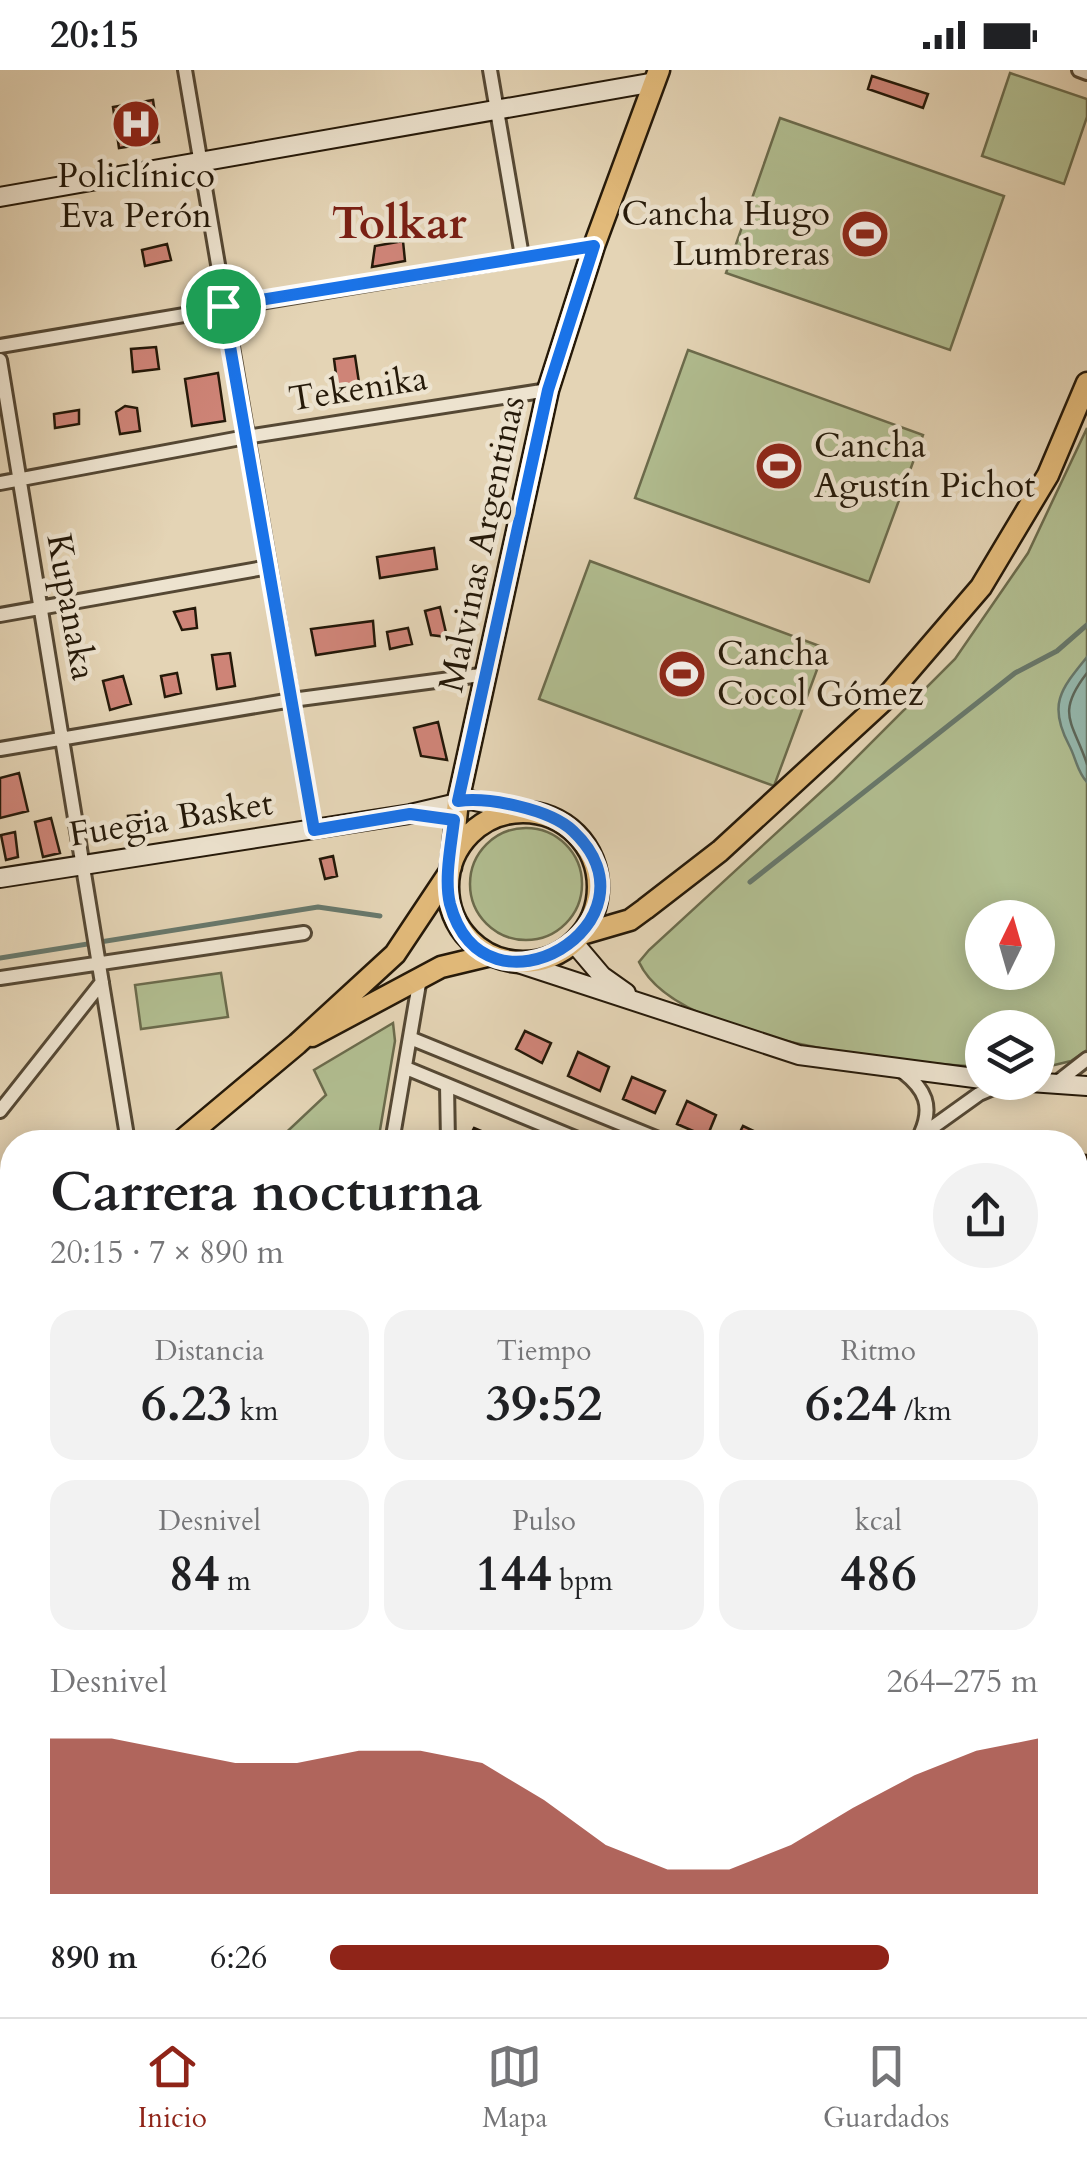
<!DOCTYPE html>
<html lang="es">
<head>
<meta charset="utf-8">
<style>
	:root { --surface:#fff; --page:#f2f2f2; --text:#202124; --muted:#757577; --line:#e0e0e0; --accent:#8f2418 }
	body { margin:0; font-family:Cardo,serif; background:var(--page); color:var(--text); height:100vh; display:flex; flex-direction:column; font-size:38px; white-space:nowrap }
	* { box-sizing:border-box; margin:0 }
	p { font-size:32px; color:var(--muted) }
	.icon { flex:none; width:55px; height:55px; fill:none; stroke:currentColor; stroke-width:2; stroke-linecap:round; stroke-linejoin:round }
	.map { position:relative; flex:1; overflow:hidden }
	.sheet { position:absolute; left:0px; top:1060px; width:1088px; height:888px; display:flex; flex-direction:column; background:var(--surface); border-radius:40px 40px 0 0; box-shadow:0 5px 25px #0003 }
	.sheet>* { flex:none }
	.needle { width:65px; rotate:5deg }
	.buttons { position:absolute; left:965px; top:830px; display:grid; gap:20px }
	.buttons a { display:grid; place-items:center; width:90px; height:90px; border-radius:50%; background:var(--surface); box-shadow:0 5px 25px #0003; font-size:50px }
	.pin { position:absolute; display:grid; place-items:center; width:85px; height:85px; color:#fff; margin:-42px; border:5px solid #fff; border-radius:50%; box-shadow:0 2px 10px #0007 }
	.round { display:grid; place-items:center; flex:none; width:105px; height:105px; border-radius:52px; background:var(--page) }
	.headline { display:flex; align-items:center; justify-content:space-between; height:170px; padding:0 50px }
	h1 { font-size:55px; font-weight:700; line-height:75px }
	.metrics { display:grid; grid-template-columns:repeat(3,1fr); gap:15px; height:170px; padding:10px 50px }
	.metrics div { display:grid; align-content:center; border-radius:25px; background:var(--page); text-align:center }
	.metrics b { font-size:50px; font-weight:700 }
	.metrics small { font-size:28px; font-weight:400 }
	.metrics p { font-size:28px }
	.chart { height:280px; padding:20px 50px }
	.chart p { display:flex; justify-content:space-between }
	.chart svg { width:100%; height:180px; margin-top:10px; fill:var(--accent); opacity:.7 }
	ul { padding:0 50px; list-style:none; font-size:32px }
	li { display:grid; grid-template-columns:160px 120px 1fr; align-items:center; height:75px }
	li i { height:25px; border-radius:12px; background:var(--accent) }
	.status { display:flex; justify-content:space-between; align-items:center; height:70px; padding:0 50px; background:var(--surface); direction:ltr }
	.status svg { height:28px; fill:currentColor }
	.dock { display:flex; justify-content:space-around; align-items:center; height:140px; border-top:2px solid var(--line); background:var(--surface); font-size:28px; color:var(--muted) }
	.dock a { display:grid; justify-items:center; gap:5px }
	.dock .active { color:var(--accent) }
	.map>svg:first-child { display:block }
</style>
</head>
<body>
<div class="status"><b>20:15</b><svg viewBox="0 0 49 12"><path d="M0 12V9h3v3zM5 12V6h3v6zM10 12V3h3v9zM15 12V0h3v12zM26 1h20v11H26zM47 4h2v5h-2z"/></svg></div>
<div class="map">
<svg width="1087" height="1947" viewBox="0 0 1087 1947">
	<rect width="100%" height="100%" fill="#e4d4b5"/>
	<filter id="stains"><feTurbulence type="fractalNoise" baseFrequency=".002" numOctaves="4"/><feColorMatrix values="0 0 0 0 .2 0 0 0 0 .09 0 0 0 0 .02 0 0 0 .5 -.17"/></filter>
	<radialGradient id="worn" r=".72"><stop offset=".6" stop-color="#630" stop-opacity="0"/><stop offset="1" stop-color="#630" stop-opacity=".3"/></radialGradient>
	<path fill="#b1bd90" stroke="#6b6b4c" stroke-width="2.5" fill-rule="evenodd" d="M1010,3L1087,29V47L1064,114L982,86Z
		M780,48L1004,126L950,280L726,203Z
		M688,280L923,365L869,512L635,428Z
		M1087,358V980L1071,991L1038,999V958H982V997C902,992 675,972 639,892L649,880L834,710L955,589L1028,483ZM982,848H1038V902H982Z
		M590,491L825,578L774,716L539,629Z
		M470 814a56 56 0 1 1 112 0a56 56 0 1 1-112 0Z
		M221,903L228,947L141,959L135,915Z
		M393,953L395,971L378,1072H276L326,1025L314,1000Z
		M0,1479L12,1490V1935H1075V1702L1087,1699V1947H0Z"/>
	<path fill="#95b8ad" stroke="#68786b" stroke-width="2.5" d="M1087,587V712C1077,702 1076,688 1069,675C1048,635 1060,620 1087,587Z"/>
	<g fill="none" stroke-linecap="round" stroke-linejoin="round">
		<path stroke="#5d685b" stroke-width="2.5" d="M1087,603C1055,644 1073,652 1087,694"/>
		<path stroke="#68786b" stroke-width="5" d="M750,812L1015,603L1057,581L1087,555
			M0,888L318,837L380,846"/>
	</g>
	<path fill="#ce8477" stroke="#251909" stroke-width="2.5" d="M872,6L928,24L923,38L868,19Z
		M153,30L159,72L119,78L113,37Z
		M403,171L405,191L372,197L375,176Z
		M167,174L171,190L145,196L142,180Z
		M156,277L159,299L133,302L131,279Z
		M355,286L361,326L339,328L334,289Z
		M218,303L225,351L192,356L185,309Z
		M125,336L137,338L140,361L120,364L116,342Z
		M79,340V354L55,358L54,344Z
		M434,478L437,499L380,508L377,487Z
		M440,537L447,567L431,565L425,541Z
		M195,538L197,558L182,560L174,542Z
		M373,551L375,576L316,585L311,559Z
		M408,558L412,574L390,579L387,562Z
		M230,583L235,616L217,619L212,585Z
		M177,603L181,623L165,627L161,606Z
		M123,606L131,634L110,640L103,611Z
		M438,652L447,690L421,686L414,658Z
		M19,703L28,741L0,748V708Z
		M150,744L152,765L130,767L128,746Z
		M51,748L60,783L43,787L35,752Z
		M15,762L18,787L6,790L1,765Z
		M333,786L337,806L325,809L320,789Z
		M525,961L551,973L542,993L516,979Z
		M578,982L609,997L600,1021L568,1006Z
		M632,1007L665,1021L655,1043L623,1029Z
		M687,1031L716,1045L707,1067L677,1054Z
		M743,1056L773,1070L772,1072H735Z
		M474,1058L507,1072H467Z
		M1075,1084L1087,1085V1110L1075,1109Z
		M1075,1199H1087V1224L1075,1223Z"/>
	<g fill="none" stroke-linecap="round" stroke-linejoin="round">
		<g stroke="#554834" stroke-width="18">
			<path id="street" d="M185,0L314,760
				M490,0L522,186
				M1079,0L1087,3
				M0,276L594,176
				M0,290L128,1072
				M0,413L246,367L548,320
				M0,545L269,497
				M0,679L292,630L488,604
				M0,908L304,863
				M410,968L666,1072
				M406,998L585,1072
				M903,1002C925,1019 933,1036 921,1063
				M1055,1014L1087,989
				M447,1015L448,1072
				M0,1041L102,912
				M392,1072L420,908
				M912,1072L979,1024L1007,1012
				M1075,1133H1087
				M1075,1170H1087
				M0,1239L12,1224
				M1075,1240H1087
				M1075,1514L1087,1505"/>
		</g>
		<g stroke="#251909" stroke-width="22">
			<path id="secondary" d="M0,127L655,12
				M0,808L410,744L470,730L527,742
				M574,873L602,906L626,923
				M515,892L799,985L982,1009
				M1030,1012L1087,1016"/>
		</g>
		<g stroke="#251909" stroke-width="25">
			<path id="primary" d="M448 817a75 75 0 1 1 150 0a75 75 0 1 1-150 0Z
				M451,797L458,731L548,320L594,176L659,0
				M582,864L630,850L645,839L720,781L883,631L981,517L1048,405L1087,313
				M312,966L441,897L491,885
				M180,1072L297,974L395,884L449,803
				M0,1280L12,1264"/>
		</g>
		<use href="#street" stroke="#ede3cf" stroke-width="12"/>
		<use href="#secondary" stroke="#ede3cf" stroke-width="18"/>
		<use href="#primary" stroke="#e2ba7a" stroke-width="20"/>
	</g>
	<g fill="none" stroke-linecap="round" stroke-linejoin="round">
		<g stroke="#fff" stroke-width="20">
			<path id="route" d="M594,176L548,320L458,731C489,727 550,739 573,761C669,852 484,961 450,834C444,809 451,776 454,750L410,744L314,760L223,236Z"/>
		</g>
		<use href="#route" stroke="#1a73e8" stroke-width="12"/>
	</g>
	<defs>
		<g id="hospital-disc" transform="scale(2.5)"><circle r="9.5" fill="#8f2418" stroke="#ede3cf"/><path d="M-5-5h3v3.5h4V-5h3V5h-3V1.5h-4V5h-3Z" fill="#fff"/></g>
		<g id="stadium-disc" transform="scale(2.5)"><circle r="9.5" fill="#8f2418" stroke="#ede3cf"/><path d="M0-5a6.5 5 0 1 0 0 10a6.5 5 0 1 0 0-10ZM-3.5-1.8h7v3.6h-7Z" fill="#fff"/></g>
	</defs>
	<g fill-rule="evenodd">
		<use href="#hospital-disc" x="136" y="54"/>
		<use href="#stadium-disc" x="865" y="164"/>
		<use href="#stadium-disc" x="779" y="396"/>
		<use href="#stadium-disc" x="682" y="604"/>
	</g>
	<g text-anchor="middle" dominant-baseline="central" stroke-width="9" stroke-linejoin="round" paint-order="stroke">
		<g font-size="35" fill="#251909" stroke="#ede3cf" text-anchor="start">
			<text x="136" y="106" text-anchor="middle">Policlínico<tspan x="136" dy="40">Eva Perón</tspan></text>
			<text x="830" y="144" text-anchor="end">Cancha Hugo<tspan x="830" dy="40">Lumbreras</tspan></text>
			<text x="814" y="376">Cancha<tspan x="814" dy="40">Agustín Pichot</tspan></text>
			<text x="717" y="584">Cancha<tspan x="717" dy="40">Cocol Gómez</tspan></text>
		</g>
		<g font-size="35" fill="#251909" stroke="#ede3cf">
			<text transform="translate(358 319) rotate(-9)">Tekenika</text>
			<text transform="translate(482 474) rotate(-78)">Malvinas Argentinas</text>
			<text transform="translate(71 537) rotate(80)">Kupanaka</text>
			<text transform="translate(171 749) rotate(-9)">Fuegia Basket</text>
		</g>
		<g font-size="45" font-weight="bold" fill="#7a1f14" stroke="#ede3cf">
			<text x="399" y="153">Tolkar</text>
		</g>
	</g>
	<rect width="100%" height="100%" filter="url(#stains)"/>
	<rect width="100%" height="100%" fill="url(#worn)"/>
</svg>
<div class="buttons">
<a><svg class="needle" viewBox="-14 -14 28 28"><path d="M0-13l5 13h-10z" fill="#e53935"/><path d="M0 13l5-13h-10z" fill="#757577"/></svg></a>
<a><svg class="icon" aria-label="layers" viewBox="0 0 24 24"><path d="M12 4l9 5-9 5-9-5zM3 14l9 5 9-5"/></svg></a>
</div>
<div class="pin" style="left:223px;top:236px;background:#1e9e55"><svg class="icon" aria-label="arrive" viewBox="0 0 24 24"><path d="M6 21V4h12l-3 4 3 4H6"/></svg></div>
<section class="sheet">
<div class="headline"><div><h1>Carrera nocturna</h1><p>20:15 · 7 × 890 m</p></div><a class="round"><svg class="icon" aria-label="share" viewBox="0 0 24 24"><path d="M12 15V3M7 8l5-5 5 5M5 13v7h14v-7"/></svg></a></div>
<div class="metrics">
<div><p>Distancia</p><b>6.23<small> km</small></b></div>
<div><p>Tiempo</p><b>39:52</b></div>
<div><p>Ritmo</p><b>6:24<small> /km</small></b></div>
</div>
<div class="metrics">
<div><p>Desnivel</p><b>84<small> m</small></b></div>
<div><p>Pulso</p><b>144<small> bpm</small></b></div>
<div><p>kcal</p><b>486</b></div>
</div>
<div class="chart"><p><span>Desnivel</span>264–275 m</p>
<svg viewBox="0 0 160 44" preserveAspectRatio="none"><path d="M0 44V6L10 6L20 9L30 12L40 12L50 9L60 9L70 12L80 21L90 32L100 38L110 38L120 32L130 23L140 15L150 9L160 6V44z"/></svg>
</div>
<ul>
<li><b>890 m</b>6:26<i style="width:79%"></i></li>
</ul>
</section>
</div>
<nav class="dock">
<a class="active"><svg class="icon" aria-label="home" viewBox="0 0 24 24"><path d="M3 11l9-7 9 7M6 9v11h12V9"/></svg>Inicio</a>
<a><svg class="icon" aria-label="map" viewBox="0 0 24 24"><path d="M3 6l6-2 6 2 6-2v14l-6 2-6-2-6 2zM9 4v14M15 6v14"/></svg>Mapa</a>
<a><svg class="icon" aria-label="saved" viewBox="0 0 24 24"><path d="M7 4h10v16l-5-4-5 4z"/></svg>Guardados</a>
</nav>
</body>
</html>
